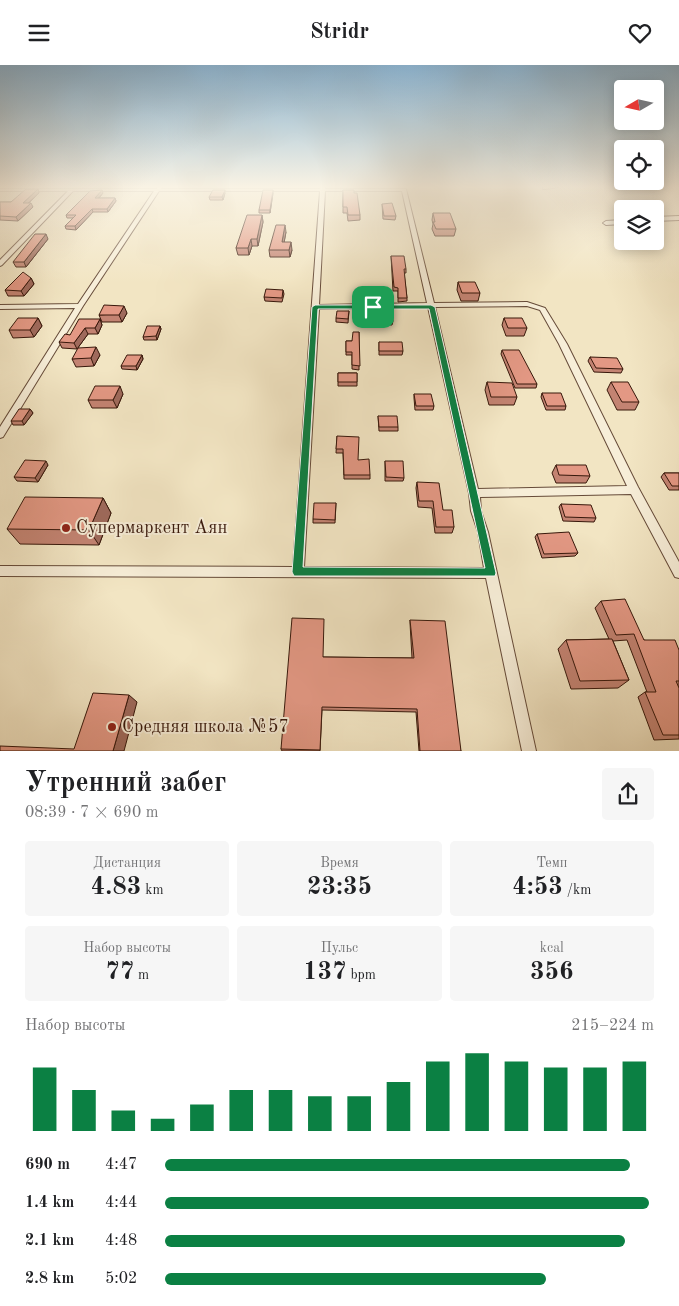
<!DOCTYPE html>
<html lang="ru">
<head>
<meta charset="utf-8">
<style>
	:root { --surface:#fff; --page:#f6f6f6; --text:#202124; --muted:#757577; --accent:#0b8043 }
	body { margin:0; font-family:"Old Standard TT",serif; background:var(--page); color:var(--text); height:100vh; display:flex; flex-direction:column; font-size:19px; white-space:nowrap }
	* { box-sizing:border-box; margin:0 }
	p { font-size:16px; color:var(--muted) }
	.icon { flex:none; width:28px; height:28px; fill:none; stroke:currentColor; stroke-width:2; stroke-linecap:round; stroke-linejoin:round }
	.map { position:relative; height:686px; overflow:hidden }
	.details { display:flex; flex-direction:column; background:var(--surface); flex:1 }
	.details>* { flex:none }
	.needle { width:32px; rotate:261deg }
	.controls { position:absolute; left:614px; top:15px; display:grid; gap:10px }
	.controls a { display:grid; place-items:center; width:50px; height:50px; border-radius:5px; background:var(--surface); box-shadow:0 2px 12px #0003; font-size:25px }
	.pin { position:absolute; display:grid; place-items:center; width:42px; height:42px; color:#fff; margin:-21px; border-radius:10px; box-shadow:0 2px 8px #0006 }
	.round { display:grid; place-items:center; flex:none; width:52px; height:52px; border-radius:5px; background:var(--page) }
	.headline { display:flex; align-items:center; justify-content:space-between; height:85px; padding:0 25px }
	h1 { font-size:28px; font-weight:600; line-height:38px }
	.figures { display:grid; grid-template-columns:repeat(3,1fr); gap:8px; height:85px; padding:5px 25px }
	.figures div { display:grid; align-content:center; border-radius:5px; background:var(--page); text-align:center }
	.figures b { font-size:25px; font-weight:600 }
	.figures small { font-size:14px; font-weight:400 }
	.figures p { font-size:14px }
	.chart { height:140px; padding:10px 25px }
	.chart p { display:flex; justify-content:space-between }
	.chart svg { width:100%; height:90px; margin-top:5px; stroke:var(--accent); stroke-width:6 }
	ul { padding:0 25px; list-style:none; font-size:16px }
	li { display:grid; grid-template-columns:80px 60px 1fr; align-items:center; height:38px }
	li i { height:12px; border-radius:6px; background:var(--accent) }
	header { display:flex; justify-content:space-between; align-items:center; height:65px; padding:0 25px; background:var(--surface); font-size:22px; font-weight:600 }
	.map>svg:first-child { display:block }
</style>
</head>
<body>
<header><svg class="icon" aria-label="menu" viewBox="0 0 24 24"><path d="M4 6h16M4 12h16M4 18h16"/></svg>Stridr<svg class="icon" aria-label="heart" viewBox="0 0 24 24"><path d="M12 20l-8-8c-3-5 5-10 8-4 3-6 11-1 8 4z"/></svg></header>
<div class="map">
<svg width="679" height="686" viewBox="0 0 679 686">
	<rect width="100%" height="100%" fill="#f2e5c3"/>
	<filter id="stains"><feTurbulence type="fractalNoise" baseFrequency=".004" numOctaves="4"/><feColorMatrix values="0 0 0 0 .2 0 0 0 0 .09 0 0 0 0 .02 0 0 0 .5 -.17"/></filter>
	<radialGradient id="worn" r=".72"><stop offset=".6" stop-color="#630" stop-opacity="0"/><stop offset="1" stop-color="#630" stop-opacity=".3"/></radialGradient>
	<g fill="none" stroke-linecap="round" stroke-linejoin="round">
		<g stroke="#664b39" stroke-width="2">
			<path id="street" d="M157,122H162L161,124H320L321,122H325V124H406L434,238L527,237L545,243L567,279L638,422L679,497V513L675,512L631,429L480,432L481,446L488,467L536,686H522L486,513L0,511V501L293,502L320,126H159L83,241L3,372L0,373V362L75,243L0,244V240L78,239L154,126H73L2,200L0,201V195L68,126H0V124H157ZM325,126H402L427,238L319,240ZM527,241L540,245L559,279L627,421L478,424L435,242ZM428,242L469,428L471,446L478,467L484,503L304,502L319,244Z
				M543,122H558L545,124H543Z
				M679,151V155L655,156V152Z
				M622,155V159L606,160L603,158L606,156Z"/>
		</g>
		<use href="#street" fill="#f7eed8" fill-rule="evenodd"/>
	</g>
	<path fill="#c38372" stroke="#38180b" d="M38,124L39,128L29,138L33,142L18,156L0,155V137H11Z
		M343,125L360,150V155L348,156L347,148H343Z
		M103,128L99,133H115L116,136L108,147H93L76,165L66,164L65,161L73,153H67L66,150Z
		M225,128L223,135H210L209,132Z
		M273,128L270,148H259V145Z
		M382,139L396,151L395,155L383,154Z
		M433,148L456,164L454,171H435L432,164L433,159L432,155Z
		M262,150L263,157L258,181H252L249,190H238L236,183Z
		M286,167L284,177L292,185L290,192H270L269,185Z
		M48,174L26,202H16L13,197Z
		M391,191L406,204V208H404L407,233V236L398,237V226H393Z
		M31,213L34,219L24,231H8L5,225Z
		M458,217L480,228L478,236H461L457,225Z
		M283,225L284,229L282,237L265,236L264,232Z
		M349,246L348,258L336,257V253Z
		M371,246L393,256L392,260L371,259Z
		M127,248L122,257H102L99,250Z
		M38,253L42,261L34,272L13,273L9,265Z
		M504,253L527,263L524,271H506L502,260Z
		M100,254L102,260L98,269H88L77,284L62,283L59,277L70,270Z
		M160,261L161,264L157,275H144L143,272Z
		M359,267V305L352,304V290H346V276H352Z
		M379,277L403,286L402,290H379Z
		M502,285L537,319L536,323H515L501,289Z
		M100,290L94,301L76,302L72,294Z
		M142,290L143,294L137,305L122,304L121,301Z
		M590,292L623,304L621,308L594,307L588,296Z
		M338,308H357V321H338Z
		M487,317L517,332L514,340H489L485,325Z
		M611,317L639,337L635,345H617L607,325Z
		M542,328L566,341L565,345H546L541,332Z
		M123,329L117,343H92L88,335Z
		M414,329L434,341L433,345H415L414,333Z
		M30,344L33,348L24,360H13L11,356Z
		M378,351L398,362V366H379Z
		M337,371L370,410V414H344L343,388H336Z
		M385,396L404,413L403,416H385Z
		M48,400L38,417L17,416L14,412Z
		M556,400L590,411L586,418H556L552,408Z
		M664,408H679V425H669L661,412Z
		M417,417L443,445L454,462L452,468H435L432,443L418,442L416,423Z
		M103,433L111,448L99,480L20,479L7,464Z
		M336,438L335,458H313V454Z
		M561,439L596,453L594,457L563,456L559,442Z
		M537,469L578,488L575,491L542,493L535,472Z
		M601,536L644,575L679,585V622H678L679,623V674L654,675L638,632L645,627H647L627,575L613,576L629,615L618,623L571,624L558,584L566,575L609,574L595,543Z
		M410,555L461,686H419L416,647L322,645L320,686H282L281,684L323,592L412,593L410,558Z"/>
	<path fill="#9f6a5c" stroke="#38180b" d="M38,124L39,128L24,142L23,138Z
		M102,125L103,128L96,136L95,133Z
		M225,125V128L223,135L222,132Z
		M273,125V128L270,148V145Z
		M115,133L116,136L108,147L107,144Z
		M31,138L33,142L18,156L16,152Z
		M92,144L93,147L76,165L75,161Z
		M262,150L263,157L258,181L257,174Z
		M285,160L286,167L283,184L282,177Z
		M46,169L48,174L26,202L24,197Z
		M251,174L252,181L249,190L248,183Z
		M291,177L292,185L290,192L289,185Z
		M31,213L34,219L24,231L21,226Z
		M124,241L127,248L122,257L119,250Z
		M38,253L42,261L34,272L30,265Z
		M100,254L102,260L98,269L95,263Z
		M160,261L161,264L157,275L156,271Z
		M85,263L88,269L77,284L74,278Z
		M96,282L100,290L94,301L91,293Z
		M142,290L143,294L137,305L136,301Z
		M120,321L123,329L117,343L113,335Z
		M30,344L33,348L24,360L22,356Z
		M46,396L48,400L38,417L35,413Z
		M103,433L111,448L99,480L89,465Z
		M129,630L137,637L124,686H113Z"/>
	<path fill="#e39884" stroke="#38180b" d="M26,124H38L23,138H31L16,152L0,151V137H11Z
		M102,125L95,133H115L107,144H92L75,161H65L76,150H66L90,126Z
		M213,125H225L222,132H209Z
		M263,125H273L270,145H259Z
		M343,125H354V128H357L360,150H348L347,142H343Z
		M392,138L396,151H384L382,139Z
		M433,148H450L456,164H436L433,157H435Z
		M247,150H262L257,174H251L248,183H236Z
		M276,160H285L282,177H291L289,185H269Z
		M35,169H46L24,197H13Z
		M391,191H404L406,204H404L407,233H398V223L394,222Z
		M23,207L31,213L21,226L5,225Z
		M458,217H475L480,228H462Z
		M266,224L283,225L282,233L264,232Z
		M104,240L124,241L119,250H99Z
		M337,246H349L348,254L336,253Z
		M371,246H392L393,256L371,255Z
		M18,253H38L30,265H9Z
		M504,253H522L527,263H508Z
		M79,254H100L95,263H85L74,278L59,277L65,269L70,270Z
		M147,261H160L156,271L143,272Z
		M353,267H359L360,301L352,300V287H346V276H352Z
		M379,277H402L403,286H379Z
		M96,282L91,293L72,294L78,283Z
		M502,285H519L537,319H517Z
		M127,290H142L136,301H121Z
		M590,292L617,293L623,304L596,303Z
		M338,308H357V317H338Z
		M487,317L512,318L517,332H491Z
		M611,317H628L639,337H622Z
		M95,321H120L113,335H88Z
		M542,328H561L566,341H547Z
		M414,329H431L434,341H416Z
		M19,344H30L22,356H11Z
		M378,351H397L398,362H379Z
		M337,371L359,372L358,395L369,394L370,410H344L343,384H336Z
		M25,395L46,396L35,413L14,412Z
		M385,396H403L404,413L386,412Z
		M556,400H586L590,411L559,410Z
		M664,408H679V421H672Z
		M417,417L439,418L443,445H452L454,462H436L433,436H419Z
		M25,432L103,433L89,465L7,464Z
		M314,438H336L335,455L313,454Z
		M561,439L591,440L596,453L565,452Z
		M569,467L578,488L544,489L537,469Z
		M625,534L644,575H675L679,585V616H676L679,623V670H663L645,627H656L634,569L616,570L601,536Z
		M292,553L324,554L323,592L414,593L410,555L445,556L461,686H420L417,644L322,642L320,685L281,684Z
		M612,574L629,615L580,616L566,575Z
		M93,628L129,630L113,686H0V681L74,684Z"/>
	<linearGradient id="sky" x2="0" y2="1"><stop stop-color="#8bb7d7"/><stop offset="0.56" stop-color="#f9f3e4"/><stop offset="1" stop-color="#f9f3e4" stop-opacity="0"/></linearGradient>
	<rect width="679" height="218" fill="url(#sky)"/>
	<path fill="#0b8043" stroke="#fff" fill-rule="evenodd" d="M315,240H431L435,242L496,508L495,511H294L292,507L312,242ZM318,244H429L485,503L303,502Z"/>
	<g fill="#8f2418" stroke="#f7eed8" stroke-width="2">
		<circle cx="66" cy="463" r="5"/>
		<circle cx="112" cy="662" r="5"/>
	</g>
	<g text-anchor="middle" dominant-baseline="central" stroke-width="4" stroke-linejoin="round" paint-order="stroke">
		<g font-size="18" fill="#38180b" stroke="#f7eed8" text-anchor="start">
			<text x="76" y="463">Супермаркент Аян</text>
			<text x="122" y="662">Средняя школа №57</text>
		</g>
	</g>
	<rect width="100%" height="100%" filter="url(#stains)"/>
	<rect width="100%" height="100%" fill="url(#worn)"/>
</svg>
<div class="controls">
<a><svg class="needle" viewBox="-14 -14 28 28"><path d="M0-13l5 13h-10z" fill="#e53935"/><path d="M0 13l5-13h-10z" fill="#757577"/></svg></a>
<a><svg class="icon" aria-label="locate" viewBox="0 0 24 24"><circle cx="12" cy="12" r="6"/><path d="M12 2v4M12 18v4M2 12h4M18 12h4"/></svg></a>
<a><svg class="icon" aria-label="layers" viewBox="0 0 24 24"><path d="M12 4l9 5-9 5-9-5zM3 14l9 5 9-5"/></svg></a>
</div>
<div class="pin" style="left:373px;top:242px;background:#1e9e55"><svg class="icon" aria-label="arrive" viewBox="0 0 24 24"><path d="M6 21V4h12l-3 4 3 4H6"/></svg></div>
</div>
<section class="details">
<div class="headline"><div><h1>Утренний забег</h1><p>08:39 · 7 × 690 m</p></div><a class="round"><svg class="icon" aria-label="share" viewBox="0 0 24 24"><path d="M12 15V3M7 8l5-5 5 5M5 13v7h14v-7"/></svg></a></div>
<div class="figures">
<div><p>Дистанция</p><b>4.83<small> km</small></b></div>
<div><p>Время</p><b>23:35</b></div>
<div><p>Темп</p><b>4:53<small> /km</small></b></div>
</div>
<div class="figures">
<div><p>Набор высоты</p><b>77<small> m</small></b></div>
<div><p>Пульс</p><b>137<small> bpm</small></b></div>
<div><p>kcal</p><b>356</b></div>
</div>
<div class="chart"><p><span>Набор высоты</span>215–224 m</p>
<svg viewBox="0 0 160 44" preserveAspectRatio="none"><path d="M5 44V13M15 44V24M25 44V34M35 44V38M45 44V31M55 44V24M65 44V24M75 44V27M85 44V27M95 44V20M105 44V10M115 44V6M125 44V10M135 44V13M145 44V13M155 44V10"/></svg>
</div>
<ul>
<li><b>690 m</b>4:47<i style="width:95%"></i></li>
<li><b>1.4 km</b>4:44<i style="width:99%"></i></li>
<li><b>2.1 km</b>4:48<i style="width:94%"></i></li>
<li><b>2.8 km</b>5:02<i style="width:78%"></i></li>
</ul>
</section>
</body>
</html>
